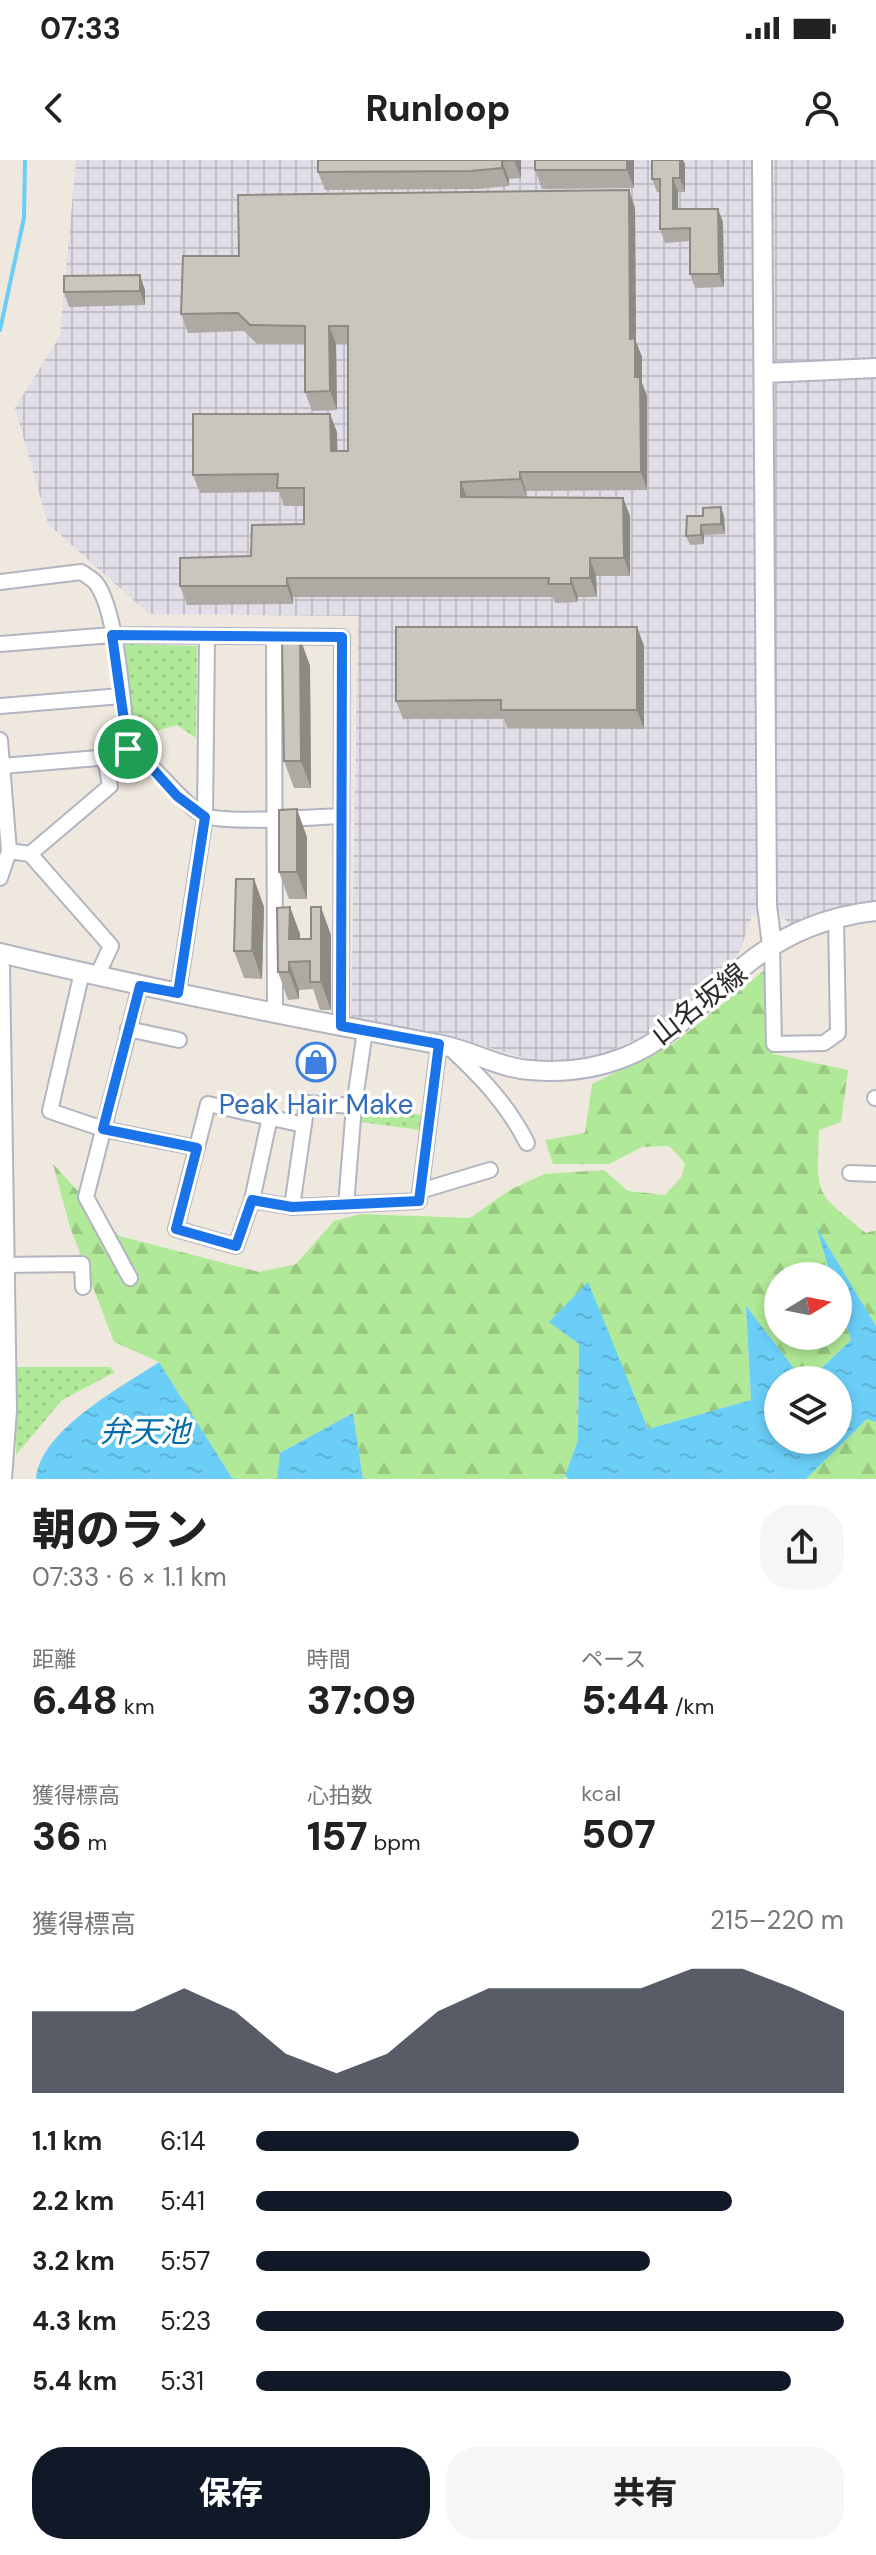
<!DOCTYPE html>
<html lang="ja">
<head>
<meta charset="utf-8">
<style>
	:root { --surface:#fff; --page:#f6f6f6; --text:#222; --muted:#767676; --accent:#111827 }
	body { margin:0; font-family:"DM Sans","Noto Sans JP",sans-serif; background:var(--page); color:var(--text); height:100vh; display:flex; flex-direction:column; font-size:30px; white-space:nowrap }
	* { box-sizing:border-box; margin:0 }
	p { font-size:26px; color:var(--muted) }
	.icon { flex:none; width:44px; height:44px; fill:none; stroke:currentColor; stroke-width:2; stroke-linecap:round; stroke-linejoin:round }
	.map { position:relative; height:1319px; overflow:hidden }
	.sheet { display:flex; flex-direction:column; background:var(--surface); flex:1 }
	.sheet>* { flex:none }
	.needle { width:52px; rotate:80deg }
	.buttons { position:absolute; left:764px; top:1102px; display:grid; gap:16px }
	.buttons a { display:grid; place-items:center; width:88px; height:88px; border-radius:50%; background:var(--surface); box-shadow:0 4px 12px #0003; font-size:40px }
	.pin { position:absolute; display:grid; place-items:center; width:68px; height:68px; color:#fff; margin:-34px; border:4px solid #fff; border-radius:50%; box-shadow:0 2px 8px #0007 }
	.round { display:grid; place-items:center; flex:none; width:84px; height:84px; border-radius:32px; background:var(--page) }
	.summary { display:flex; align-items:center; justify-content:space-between; height:136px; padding:0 32px }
	h1 { font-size:44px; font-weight:800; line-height:60px }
	.stats { display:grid; grid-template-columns:repeat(3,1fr); gap:12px; height:136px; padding:8px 32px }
	.stats div { display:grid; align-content:center }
	.stats b { font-size:40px; font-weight:800 }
	.stats small { font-size:22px; font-weight:400 }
	.stats p { font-size:22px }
	.chart { height:224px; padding:16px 32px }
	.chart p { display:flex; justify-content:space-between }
	.chart svg { width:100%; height:144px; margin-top:8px; fill:var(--accent); opacity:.7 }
	.primary-button { display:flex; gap:16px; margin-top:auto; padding:16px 32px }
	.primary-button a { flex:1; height:92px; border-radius:32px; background:var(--accent); color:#fff; font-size:32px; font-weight:800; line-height:92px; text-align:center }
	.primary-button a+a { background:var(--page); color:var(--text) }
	ul { padding:0 32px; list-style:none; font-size:26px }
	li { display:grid; grid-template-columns:128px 96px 1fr; align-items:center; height:60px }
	li i { height:20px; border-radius:10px; background:var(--accent) }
	.status { display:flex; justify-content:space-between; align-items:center; height:56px; padding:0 40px; background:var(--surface); direction:ltr }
	.status svg { height:22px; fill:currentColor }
	header { display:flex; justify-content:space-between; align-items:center; height:104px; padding:0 32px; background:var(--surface); font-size:36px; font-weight:800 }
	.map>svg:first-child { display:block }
</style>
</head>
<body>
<div class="status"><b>07:33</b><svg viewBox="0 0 49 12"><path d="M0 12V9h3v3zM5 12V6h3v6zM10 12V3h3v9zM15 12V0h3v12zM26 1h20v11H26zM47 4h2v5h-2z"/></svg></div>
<header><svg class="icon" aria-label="back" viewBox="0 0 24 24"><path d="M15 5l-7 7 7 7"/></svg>Runloop<svg class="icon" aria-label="person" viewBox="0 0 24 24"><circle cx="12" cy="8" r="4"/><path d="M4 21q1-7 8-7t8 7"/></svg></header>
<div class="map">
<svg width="876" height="1319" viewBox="0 0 876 1319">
	<defs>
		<pattern id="industrial-grid" width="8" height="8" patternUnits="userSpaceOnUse" patternTransform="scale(2)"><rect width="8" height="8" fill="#e1dee7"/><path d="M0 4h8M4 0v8" fill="none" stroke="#c1bfc6"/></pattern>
		<pattern id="grass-dots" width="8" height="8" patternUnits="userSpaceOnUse" patternTransform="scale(2)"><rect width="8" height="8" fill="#b0e997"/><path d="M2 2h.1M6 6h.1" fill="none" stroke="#98c882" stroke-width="1.8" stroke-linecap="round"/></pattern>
		<pattern id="forest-firs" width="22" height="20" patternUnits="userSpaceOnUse" patternTransform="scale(2)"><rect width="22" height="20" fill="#b0e997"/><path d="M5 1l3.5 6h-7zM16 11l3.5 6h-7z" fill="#98c882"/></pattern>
		<pattern id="water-ripples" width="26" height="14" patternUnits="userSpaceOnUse" patternTransform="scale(2)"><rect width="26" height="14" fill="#6acef7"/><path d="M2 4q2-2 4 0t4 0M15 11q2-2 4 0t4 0" fill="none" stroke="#5cb1d4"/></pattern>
	</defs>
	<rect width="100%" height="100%" fill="#efe8de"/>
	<path fill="url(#industrial-grid)" d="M76,0H876V744L829,751L792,768L779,752L752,755L740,791L731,804L654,871L601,895L555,902L535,901L442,874L351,860L358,456L149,454L48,364L15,248L60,176Z"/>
	<path fill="url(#grass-dots)" d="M125,484L197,486L196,578L177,565L145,574L128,557Z
		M354,946L429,956L428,971L353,961Z
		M17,1207H110L115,1212L62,1240L16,1295Z"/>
	<path fill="url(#forest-firs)" d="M767,808L773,894L848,910L841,962L819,970C817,1037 813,1030 866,1073L876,1070V1166L818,1070L831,1116H778V1176H838V1138L851,1180L809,1220H803L746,1147L751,1240L648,1269L587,1123L579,1184L578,1280L564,1319H363L353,1253L280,1293L277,1319H238L232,1318L159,1202L114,1182L70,1067L53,1004L119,1076L259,1112L296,1104L334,1061L361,1054L470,1058L510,1030L544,1014L604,1010L628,1031L665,1035L682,1016L685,1003L669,986L642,987L609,1004H553L545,980L585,973L592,924L673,884Z
		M867,1259L876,1262V1319H806Z"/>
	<path fill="url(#water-ripples)" d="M816,1066L876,1166V1262L867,1259L806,1319H568L565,1316L578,1280L579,1184L549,1162L588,1122L648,1269L751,1240L746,1146L803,1220H778V1280H838V1220H809L851,1180L838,1138V1116H831Z
		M159,1202L232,1318L238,1319H36C40,1270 122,1227 159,1202Z
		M353,1253L363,1319H277L280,1293Z"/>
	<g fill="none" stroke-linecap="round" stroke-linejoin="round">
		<path stroke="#6acef7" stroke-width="4" d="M0,170L24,58L25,0"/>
		<g stroke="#b2b4c1" stroke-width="18">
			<path id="street" d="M0,422L81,412C86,415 92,419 96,423C118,452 123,551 128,589L122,596L2,606
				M274,477L275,853
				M0,484L112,475L342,477L341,866
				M0,546L121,536
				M0,580L9,691L0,718
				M128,589C156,604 174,636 201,654C217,665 318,657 342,656
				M9,691L30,694L110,626L105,597
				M30,694L111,786L97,816
				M772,786L774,884L824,883L838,873L836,757
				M82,812L50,951L103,969L197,988
				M178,833L205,657L207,478
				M128,869L179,880
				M451,889C481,917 508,945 527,983
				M875,938H876
				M270,957L252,1040L236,1086L176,1069L208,944L304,965
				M850,1013L876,1014
				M420,1031L490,1010
				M252,1040L292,1047L419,1041L439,884
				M346,1045L354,946L365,871
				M292,1047L307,943L354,946
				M0,1105L82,1104L83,1127
				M130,1118L86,1037L140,826"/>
		</g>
		<g stroke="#b2b4c1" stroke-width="22">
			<path id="secondary" d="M762,0L767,745L772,786
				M765,213L876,208
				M0,793C145,828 291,857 437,884C468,889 499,908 530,910C562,913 595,909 625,897C685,873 720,817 774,785C805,766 840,755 876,751
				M0,807L7,1250L2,1319"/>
		</g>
		<use href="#street" stroke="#fff" stroke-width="14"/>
		<use href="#secondary" stroke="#fff" stroke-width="18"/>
	</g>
	<path fill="#aea9a3" d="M318,0H521V18L509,19V26L477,29L325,30L318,12Z
		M634,0V28L542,29L535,10Z
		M685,4V32H678V49L723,62L724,127L695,128L690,114V81L665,83L660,69V32H657L652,19Z
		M635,48L636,182L642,197V223L647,236V330L526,331L527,337L623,338L630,356V416H596L597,437H578L577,442L555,443L553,437H293V444L187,445L180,426L251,396L304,364V346H284L279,332L200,333L193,315L337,272V291H348V184H336L337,250L312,251L305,232V184H257L244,171L188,173L181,154L239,96Z
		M145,130V145L69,147L64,132Z
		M687,356H724L725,374L704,375V384L690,385L686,376Z
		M637,467L644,486V569L507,568L504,559H403L396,541Z
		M300,478L310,506L311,628H294L284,601Z
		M307,677V739H289L279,712Z
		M254,719L264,747L262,819L244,818L234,791Z
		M290,747L300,774L299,779H311L331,775V850H320L313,829L299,830V839L288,840L278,812Z"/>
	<path fill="#8d8a84" d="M514,0H521V18Z
		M627,0H634V28L627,10Z
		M680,0H683L685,4V32L680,18Z
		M502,1L509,19V26L502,8Z
		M673,18L678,32V63L673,49Z
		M629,30L635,48L636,182L642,197V223L647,236V330L641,312L635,217L630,179Z
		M718,49L723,62L724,127L719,114Z
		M140,115L145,130V145L140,131Z
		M329,166L336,184L337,250L330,231Z
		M330,254L337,272L338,309L331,291Z
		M520,312L526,331L527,337L520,319Z
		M461,322L468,341L461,337Z
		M623,338L630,356V416L624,398Z
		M721,347L724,356L725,374L721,364Z
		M701,365L704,375V384L701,375Z
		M590,398L596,416L597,437L590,418Z
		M287,418L293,437V444L287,426Z
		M571,418L578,437L577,442L571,424Z
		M637,467L644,486V569L637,550Z
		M300,478L310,506L311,628L301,601Z
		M297,649L307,677V739L297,712Z
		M254,719L264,747L262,819L252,791Z
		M290,747L300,774L299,802L289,779Z
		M321,747L331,775V850L321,822Z
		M289,802L299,830V839L289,812Z"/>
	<path fill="#cac5bd" stroke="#8d8a84" stroke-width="2" d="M318,0H514L502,1V8L471,11L318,12Z
		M535,0H627V10H535Z
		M652,0H680V18H673V49H718L719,114H690V68L660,69V19H652Z
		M629,30L630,179L635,178V217H640L641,312H520V319L461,322V337L623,338L624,398H590V418H571V424H548L549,418H287V426H180V398L251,396L252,365L304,364V328H277L278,314L193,315V254H330L331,291H348V166H329L330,231L305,232V166L250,165L238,153L181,154L183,96H239L238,35Z
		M140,115V131L64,132V116Z
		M721,347V364L701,365V375L686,376L687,356H703V348Z
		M396,467H637V550H501V540L396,541Z
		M300,478L301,601H284L282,479Z
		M297,649V712H279V650Z
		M236,719H254L252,791H234Z
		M290,747L289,779H311V747H321V822H310V801L289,802V812H278L277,748Z"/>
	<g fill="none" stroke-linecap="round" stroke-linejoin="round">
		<g stroke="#fff" stroke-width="16">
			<path id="route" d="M112,475L342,477L341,866L439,884L419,1041L292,1047L252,1040L236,1086L176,1069L197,988L103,969L140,826L178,833L205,657L177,636L142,597L128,589Z"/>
		</g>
		<use href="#route" stroke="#1a73e8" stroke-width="10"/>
	</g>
	<defs>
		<g id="shop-ring" transform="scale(2)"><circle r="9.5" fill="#fff" stroke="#3f7fe0" stroke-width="1.5"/><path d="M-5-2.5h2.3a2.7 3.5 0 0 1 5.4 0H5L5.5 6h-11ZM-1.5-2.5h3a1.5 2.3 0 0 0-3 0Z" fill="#3f7fe0"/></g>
	</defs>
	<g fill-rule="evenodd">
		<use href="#shop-ring" x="316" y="902"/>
	</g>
	<g text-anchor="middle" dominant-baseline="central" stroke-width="7" stroke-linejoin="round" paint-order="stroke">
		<g font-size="28" fill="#2c2c2c" stroke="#fff">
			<text transform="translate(699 844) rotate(-38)">山名坂線</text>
		</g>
		<g font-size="28" fill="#366cbe" stroke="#fff">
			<text x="316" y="944">Peak Hair Make</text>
		</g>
		<g font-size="30" font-style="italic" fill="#046ba9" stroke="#fff">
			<text x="145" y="1271">弁天池</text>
		</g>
	</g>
</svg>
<div class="buttons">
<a><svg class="needle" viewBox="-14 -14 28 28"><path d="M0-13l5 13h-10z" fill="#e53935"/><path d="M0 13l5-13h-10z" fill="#767676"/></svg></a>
<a><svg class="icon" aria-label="layers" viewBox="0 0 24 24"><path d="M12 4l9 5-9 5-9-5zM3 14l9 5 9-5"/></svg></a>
</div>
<div class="pin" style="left:128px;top:589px;background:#1e9e55"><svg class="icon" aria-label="arrive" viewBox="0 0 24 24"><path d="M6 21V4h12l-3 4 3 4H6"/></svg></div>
</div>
<section class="sheet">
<div class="summary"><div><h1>朝のラン</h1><p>07:33 · 6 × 1.1 km</p></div><a class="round"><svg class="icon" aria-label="share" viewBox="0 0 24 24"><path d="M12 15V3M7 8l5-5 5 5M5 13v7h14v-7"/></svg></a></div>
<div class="stats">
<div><p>距離</p><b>6.48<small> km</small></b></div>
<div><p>時間</p><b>37:09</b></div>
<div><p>ペース</p><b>5:44<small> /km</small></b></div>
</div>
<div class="stats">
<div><p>獲得標高</p><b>36<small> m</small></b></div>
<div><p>心拍数</p><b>157<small> bpm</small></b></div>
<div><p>kcal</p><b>507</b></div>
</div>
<div class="chart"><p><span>獲得標高</span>215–220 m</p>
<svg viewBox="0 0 160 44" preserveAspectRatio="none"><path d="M0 44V19L10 19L20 19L30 12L40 19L50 32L60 38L70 32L80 19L90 12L100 12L110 12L120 12L130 6L140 6L150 12L160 19V44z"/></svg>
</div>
<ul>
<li><b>1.1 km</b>6:14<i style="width:55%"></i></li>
<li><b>2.2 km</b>5:41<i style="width:81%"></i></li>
<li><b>3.2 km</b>5:57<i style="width:67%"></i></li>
<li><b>4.3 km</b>5:23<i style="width:100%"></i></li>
<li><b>5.4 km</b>5:31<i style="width:91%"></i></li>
</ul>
<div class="primary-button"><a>保存</a><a>共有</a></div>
</section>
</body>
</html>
